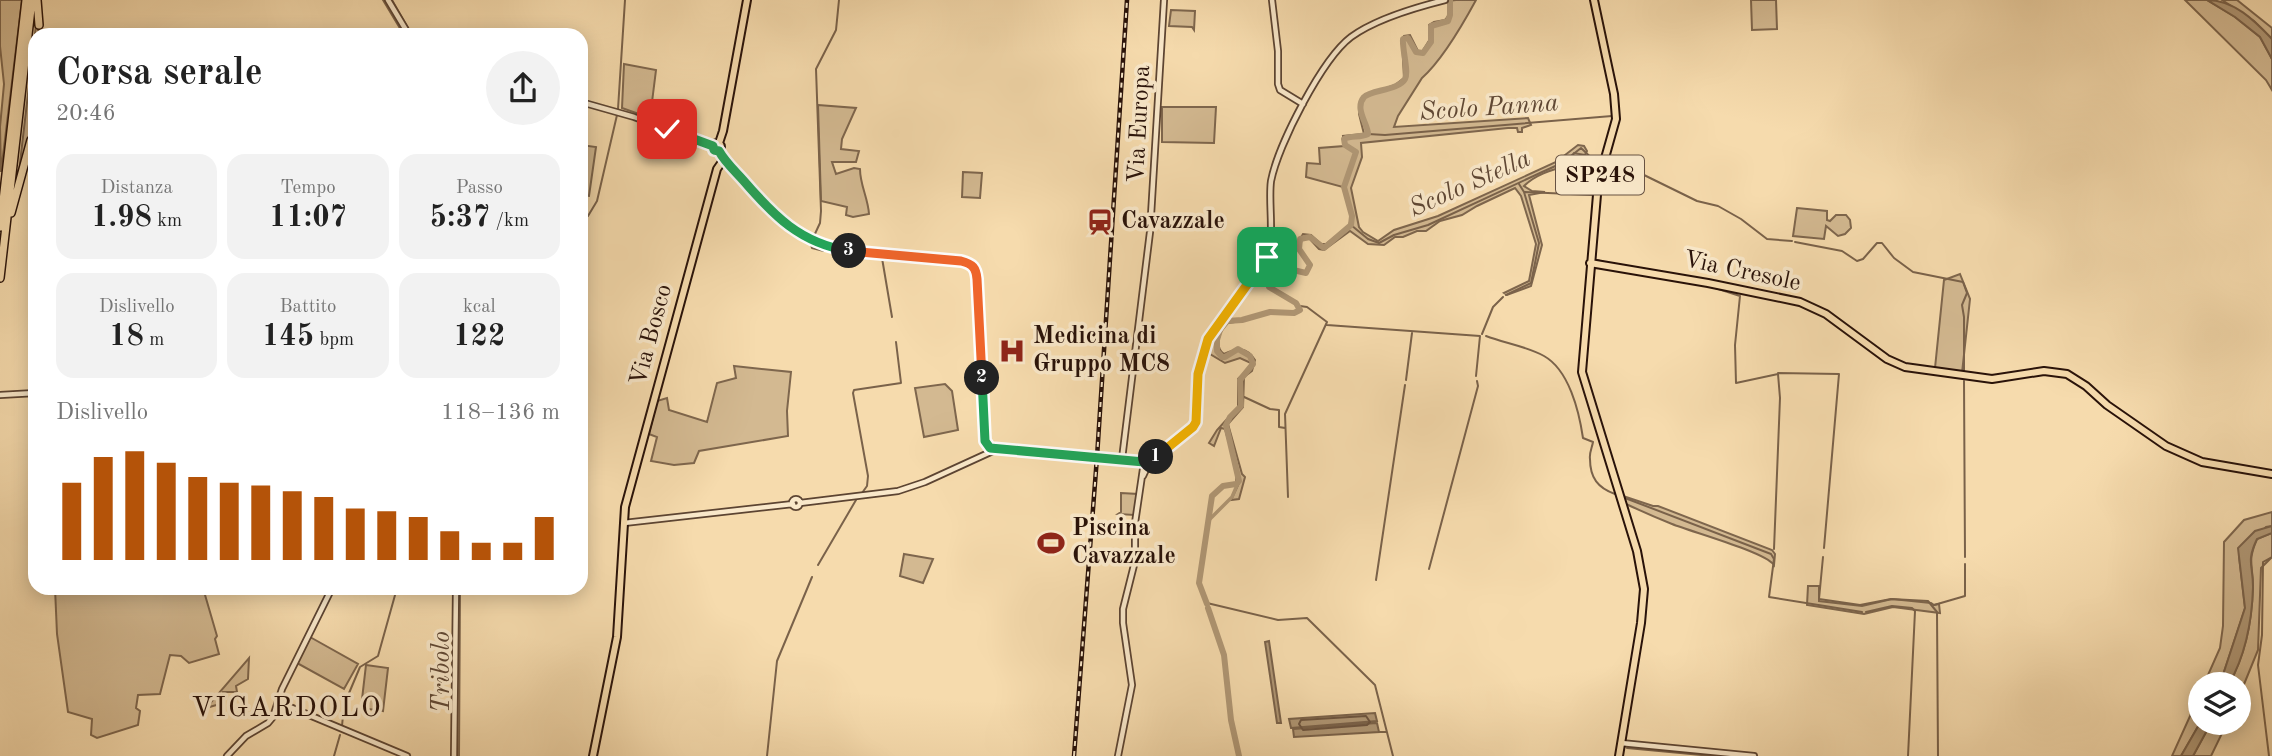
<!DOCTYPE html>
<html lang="it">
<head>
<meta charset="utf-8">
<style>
	:root { --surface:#fff; --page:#f2f2f2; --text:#222; --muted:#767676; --accent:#b45309 }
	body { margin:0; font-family:"Old Standard TT",serif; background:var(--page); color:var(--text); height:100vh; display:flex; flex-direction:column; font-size:26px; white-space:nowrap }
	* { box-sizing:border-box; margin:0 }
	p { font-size:23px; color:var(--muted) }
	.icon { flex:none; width:38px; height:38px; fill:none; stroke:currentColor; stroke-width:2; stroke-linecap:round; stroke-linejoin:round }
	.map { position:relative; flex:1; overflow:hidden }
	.panel { position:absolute; left:28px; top:28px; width:560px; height:567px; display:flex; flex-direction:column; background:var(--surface); border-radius:21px; box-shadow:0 4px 18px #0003 }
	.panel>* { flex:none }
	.fabs { position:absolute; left:2188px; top:672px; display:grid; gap:14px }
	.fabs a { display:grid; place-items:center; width:63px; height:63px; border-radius:50%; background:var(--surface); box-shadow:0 4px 18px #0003; font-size:35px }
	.pin { position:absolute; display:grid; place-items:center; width:60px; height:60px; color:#fff; margin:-30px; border-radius:14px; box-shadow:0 4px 10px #0006 }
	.km { position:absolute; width:35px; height:35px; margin:-18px; border-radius:50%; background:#222; color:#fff; font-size:19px; line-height:35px; text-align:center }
	.round { display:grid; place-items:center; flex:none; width:74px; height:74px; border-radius:37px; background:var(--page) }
	.head { display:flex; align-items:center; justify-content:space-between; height:119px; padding:0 28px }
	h1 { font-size:38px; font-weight:600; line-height:52px }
	.stats { display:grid; grid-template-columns:repeat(3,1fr); gap:10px; height:119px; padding:7px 28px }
	.stats div { display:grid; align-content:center; border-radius:18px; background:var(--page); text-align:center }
	.stats b { font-size:30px; font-weight:600 }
	.stats small { font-size:19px; font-weight:400 }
	.stats p { font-size:19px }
	.chart { height:196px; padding:14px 28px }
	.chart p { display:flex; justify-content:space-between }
	.chart svg { width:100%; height:126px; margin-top:7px; stroke:var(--accent); stroke-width:6 }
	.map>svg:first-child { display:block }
</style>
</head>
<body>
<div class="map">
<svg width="2272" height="756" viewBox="0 0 2272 756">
	<rect width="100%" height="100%" fill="#f6dbad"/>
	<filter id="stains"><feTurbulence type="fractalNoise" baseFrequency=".00286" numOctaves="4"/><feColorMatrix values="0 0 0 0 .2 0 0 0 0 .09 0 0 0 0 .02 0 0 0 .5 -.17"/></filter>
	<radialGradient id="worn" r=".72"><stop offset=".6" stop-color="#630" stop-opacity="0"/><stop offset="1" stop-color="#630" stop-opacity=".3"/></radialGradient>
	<path fill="#d3b991" stroke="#7e664d" stroke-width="2" d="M0,0H22L1,172L0,127L4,84L0,46Z
		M1456,0H1476C1463,24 1441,61 1422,78L1398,116L1394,127L1528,118L1531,125L1522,128V132H1518L1517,128H1508L1361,143L1362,157L1351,188L1359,227L1363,232L1378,241L1394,230L1438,216L1556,162L1578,145L1584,146L1587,151L1585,155L1574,153L1566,166C1551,170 1535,175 1524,186L1532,191L1545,192L1529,195L1542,245L1531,286L1507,295L1504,293L1529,281L1536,244L1521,196L1515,188L1477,206L1462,215L1440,221L1426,231H1417L1403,237H1395L1384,245L1368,244L1350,231L1324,250L1319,249L1308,237L1302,239L1301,243L1297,244L1303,234L1311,235L1321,244H1326L1349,226C1353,213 1348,198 1343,187L1306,177L1307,163L1320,164L1319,148L1344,146L1343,136L1364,134L1359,114L1363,96L1395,85L1404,78L1402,39L1404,36L1410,35L1418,51L1422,52L1430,39L1429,25L1434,22L1445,20L1448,16V1Z
		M1751,0H1776L1777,29L1752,30Z
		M2185,0H2207L2235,17L2260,37L2272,59V90L2266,80Z
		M2222,0H2237L2272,28V39L2254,21Z
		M1171,10L1195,11L1194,30L1192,27L1169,26Z
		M36,25L40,35H35C35,84 37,134 18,180Z
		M624,64L656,70L650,118L622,108Z
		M818,105L856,108L842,139L841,149L859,151L856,162H832L836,174L854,168L860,169C860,185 868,198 869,214L853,217L846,215L847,207L821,201Z
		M1162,107H1216L1214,143L1162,142Z
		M581,145L596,147L589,196L581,195Z
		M963,172L982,173L980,198L962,197Z
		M1797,208L1827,211V220L1830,221L1836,215H1846L1850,220L1851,228L1845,234L1838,236L1826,226L1824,239L1793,236Z
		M1960,274L1970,299L1962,373L1935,368L1944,280Z
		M1229,319L1235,322L1228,323C1219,331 1214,347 1224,354C1237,348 1246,346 1255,360L1252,371L1244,377L1243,407L1228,424L1242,474L1245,477L1239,499L1231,500L1239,483L1236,482L1237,472L1225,429L1221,428L1214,446L1209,443L1217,430L1238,407V379L1250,367L1251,363L1240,358L1225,363L1205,351L1207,346L1211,347C1216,334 1217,329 1229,319Z
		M734,366L791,372L787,411L788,436L699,451L694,463L674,465L651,461L657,437L649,434L657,401L667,398L669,410L707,422L717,383L736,378Z
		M945,384L952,391L958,430L924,437L915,388Z
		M1121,493L1138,494L1134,515L1118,514L1121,512Z
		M1623,496L1653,506H1658L1772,550L1775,554L1774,565C1765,552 1692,532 1672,524C1657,518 1641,511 1626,504Z
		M2272,512V526L2266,527L2239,556L2245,608L2220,684H2204L2220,648L2223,626L2224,542L2244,520Z
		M2272,533V557L2261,568L2258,650L2238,699V684H2229C2246,654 2252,622 2253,587C2253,564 2247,562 2257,539Z
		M904,554L933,559L923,583L900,576Z
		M1808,586H1819V601L1862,606L1892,599L1931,603L1934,605L1939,604L1940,613L1893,607L1864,614L1807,605Z
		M55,588H203L217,636L215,639L219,654L189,663L181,656L170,655L160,694L138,695L136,708L140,711L138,725L97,738L91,735L92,719L68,712L57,634Z
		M310,637L358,664L344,689L297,663Z
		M249,658L248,679L236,686L237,692H223L220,704L206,708Z
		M366,665L388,668L383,711L361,708Z
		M2200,694V723L2181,756H2172Z
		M2211,723H2227L2211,756H2193Z"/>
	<path fill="#b09775" stroke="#7a624a" stroke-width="2" d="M2207,0C2234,0 2254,20 2272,39V59L2260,37L2235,17Z
		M2272,526V533L2257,539C2246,562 2253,564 2253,587C2252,622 2246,654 2229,684H2220L2245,608L2238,548L2255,531Z
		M1269,641L1281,723H1277L1265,642Z
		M1375,713L1377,721L1291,728L1289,719Z
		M1377,723L1379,732L1294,737L1293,729Z
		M2200,723H2211L2193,756H2181Z"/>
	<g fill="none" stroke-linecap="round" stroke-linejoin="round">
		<path stroke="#6c543f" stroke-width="2" d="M1366,716L1370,722L1367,725L1303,730L1299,724L1301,720Z"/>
		<path stroke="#7a624a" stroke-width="2" d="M383,0L404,35
			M392,0L412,35
			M618,109L625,0
			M1368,134L1385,135L1612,116
			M1606,167L1644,175L1697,201L1718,206L1741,219L1767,239L1792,241
			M1525,192L1593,195
			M581,221L588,216L597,201L617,115
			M1351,225L1368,239L1379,243L1394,235L1428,225L1540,173L1562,163L1581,148L1599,165
			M813,238L820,223L821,211L816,69L836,30L839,0
			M1795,242L1842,251L1857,261L1863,259L1877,243H1882L1894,258L1913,272L1963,282L1967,293L1962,305L1964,317V371
			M811,245L812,248L824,251
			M882,258L892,317
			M1597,260L1604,262
			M1610,263L1708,280
			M1709,286L1740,296L1735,345L1736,383L1778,374L1780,398L1774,549
			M1506,295L1531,283L1539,243L1524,192L1519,184
			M1327,325L1480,336L1476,376
			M1482,334L1493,307L1503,297
			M1486,336C1504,343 1526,346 1544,356C1569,370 1579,411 1583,438L1593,442C1592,448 1589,453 1590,459C1590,478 1598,488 1615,494
			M1778,373L1839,374L1824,548
			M1406,380L1412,333
			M1964,381L1965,557
			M1242,396L1270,409L1279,410V427L1285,428
			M862,493L867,486L868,476L853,393L854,390L901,383L896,342
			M1288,497L1285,414L1327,322L1307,307L1300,306
			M1625,498L1771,554L1774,559L1769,597L1862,612
			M1823,557L1819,599L1860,605L1891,599L1928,601L1937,612L1938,756
			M818,565L856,500
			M1429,569L1478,386L1477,381
			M1376,580L1405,385
			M1207,603L1278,620L1307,618L1375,685L1393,756
			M1934,605L1965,596V564
			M1866,612L1892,606L1912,608L1915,611L1908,756
			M342,726L344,705L360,667L378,656L397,588
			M1379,732H1386
			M1627,748L1712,756
			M334,756L340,735
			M459,756L460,588
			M767,756L777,661L812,577
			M2269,756L2258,665L2262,635L2263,562L2272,557"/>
		<path stroke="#b09775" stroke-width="3.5" d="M1209,520L1232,497L1238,483"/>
		<path stroke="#b09775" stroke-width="6" d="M1207,604L1199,583L1212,496L1223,486L1236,484L1239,481L1226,425L1230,417L1241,406L1240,380L1253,364L1250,356L1238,349L1225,357H1222L1217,351V340L1220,330L1227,321L1242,320L1270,312L1294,313L1300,310L1296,303L1269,287L1266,276L1276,266L1306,273L1310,265L1299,249L1300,239L1310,237L1324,248L1351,225L1352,216L1344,187L1356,152L1345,145L1344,139C1351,135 1360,138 1368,134C1368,124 1354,109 1364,97C1371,90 1399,90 1405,79C1409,72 1402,49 1403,39L1408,38L1416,52L1423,53L1431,42V26L1448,21L1450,15V0
			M1208,608L1224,655L1231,720L1239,756"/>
		<g stroke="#5c4432" stroke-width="8">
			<path id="minor" d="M388,0L409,35
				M1272,0L1278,51V84L1280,90L1303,104
				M581,102L634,117L713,146
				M724,159C746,183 767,212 795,231C835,259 913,258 961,261L975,268L985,441L989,447L1150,461
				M0,395L35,393
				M1122,459L1150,232L1164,0
				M1143,476L1150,461L1193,427L1196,422C1200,393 1195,364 1208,338C1222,310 1257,286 1267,255C1275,234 1268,203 1271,181C1278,145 1322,59 1351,37C1374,20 1417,7 1445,0
				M792 503a4 4 0 1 1 8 0a4 4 0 1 1-8 0Z
				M800,503L898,491L925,482L995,450
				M624,523L793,504
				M278,702L407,756
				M1621,743L1754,756
				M227,756L246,736L268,723L273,717L282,689L332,588
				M454,756L456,588
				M1118,756L1132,685L1123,623V609L1135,561V523L1144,462"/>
		</g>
		<g stroke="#291209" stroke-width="10">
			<path id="major" d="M1594,0L1614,94L1616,119L1598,183L1582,372L1637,551L1644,589L1641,623L1619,756
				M713 147a4 4 0 1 1 8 0a4 4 0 1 1-8 0Z
				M719,143L723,131L747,0
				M1590,263L1708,283L1800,302L1826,314L1887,359L1905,367L1992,379L2044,371L2067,374L2086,386L2107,405L2166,446L2202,462L2272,474
				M593,756L617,637L625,507L717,169L724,159L719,151"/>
		</g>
		<g stroke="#291209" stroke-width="10">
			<path id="highway" d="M37,0L39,25
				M11,213L31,140
				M0,227L26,0
				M0,278L32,0"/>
		</g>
		<use href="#minor" stroke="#f9e8ca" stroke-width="4.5"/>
		<use href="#major" stroke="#f6dbad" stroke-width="6"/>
		<use href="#highway" stroke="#f6dbad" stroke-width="7"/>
		<g stroke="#291209" stroke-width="4.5">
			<path id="rail" d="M1074,756L1097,457L1127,0"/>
		</g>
		<use href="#rail" stroke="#f9e8ca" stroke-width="2" stroke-dasharray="5" stroke-linecap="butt"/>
	</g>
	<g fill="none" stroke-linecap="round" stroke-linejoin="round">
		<g stroke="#fff" stroke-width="14">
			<path id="split-1" d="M1156,457L1193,427L1196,422L1198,374L1208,339L1267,257"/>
		</g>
		<g stroke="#fff" stroke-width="14">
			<path id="split-2" d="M982,378L985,441L990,448L1144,462L1156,457"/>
		</g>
		<g stroke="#fff" stroke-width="14">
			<path id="split-3" d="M849,251L961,261C973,264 976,268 977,279L982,378"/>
		</g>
		<g stroke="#fff" stroke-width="14">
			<path id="split-4" d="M667,129L713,146L714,150L719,151C725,162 735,171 743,180C774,216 800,243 849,251"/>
		</g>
		<use href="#split-1" stroke="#f5b400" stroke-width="9"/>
		<use href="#split-2" stroke="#22a559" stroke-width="9"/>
		<use href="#split-3" stroke="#f0652b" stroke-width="9"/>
		<use href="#split-4" stroke="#22a559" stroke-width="9"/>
	</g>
	<defs>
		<g id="station-bare" transform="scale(2.1)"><path d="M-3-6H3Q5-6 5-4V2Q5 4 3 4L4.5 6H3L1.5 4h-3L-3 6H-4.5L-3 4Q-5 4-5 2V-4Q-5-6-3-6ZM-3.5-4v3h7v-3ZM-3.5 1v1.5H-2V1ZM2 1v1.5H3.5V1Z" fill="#8f2418" stroke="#f9e8ca" stroke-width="2.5" paint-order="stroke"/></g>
		<g id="hospital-bare" transform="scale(2.1)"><path d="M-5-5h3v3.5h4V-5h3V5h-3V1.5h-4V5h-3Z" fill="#8f2418" stroke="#f9e8ca" stroke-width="2.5" paint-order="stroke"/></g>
		<g id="stadium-bare" transform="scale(2.1)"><path d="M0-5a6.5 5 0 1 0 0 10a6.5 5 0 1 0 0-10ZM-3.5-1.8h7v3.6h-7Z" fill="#8f2418" stroke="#f9e8ca" stroke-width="2.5" paint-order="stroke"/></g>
	</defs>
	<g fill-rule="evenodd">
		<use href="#station-bare" x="1100" y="222"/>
		<use href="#hospital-bare" x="1012" y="351"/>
		<use href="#stadium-bare" x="1051" y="543"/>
	</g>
	<g text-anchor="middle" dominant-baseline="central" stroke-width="7" stroke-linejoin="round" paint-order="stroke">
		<rect fill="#f9e8ca" stroke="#675243" stroke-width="2" x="1556" y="155.5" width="88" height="39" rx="5"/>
		<g font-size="23" font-weight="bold" fill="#291209">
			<text x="1600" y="175">SP248</text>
		</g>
		<g font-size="24" fill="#291209" stroke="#f9e8ca">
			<text transform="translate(1140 124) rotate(-87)">Via Europa</text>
			<text transform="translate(1742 272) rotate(12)">Via Cresole</text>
			<text transform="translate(652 335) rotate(-75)">Via Bosco</text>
		</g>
		<g font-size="24" font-weight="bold" fill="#291209" stroke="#f9e8ca" text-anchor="start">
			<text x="1121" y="222">Cavazzale</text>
			<text x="1033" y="337">Medicina di<tspan x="1033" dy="28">Gruppo MC8</tspan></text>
			<text x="1072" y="529">Piscina<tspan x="1072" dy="28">Cavazzale</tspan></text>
		</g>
		<g font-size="26" font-style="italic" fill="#5f4734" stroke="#f9e8ca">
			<text transform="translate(1489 108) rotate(-4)">Scolo Panna</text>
			<text transform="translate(1470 184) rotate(-24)">Scolo Stella</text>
			<text transform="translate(442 672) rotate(-90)">Tribolo</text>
		</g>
		<g font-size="28" letter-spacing="2" fill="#291209" stroke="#f9e8ca">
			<text x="287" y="709">VIGARDOLO</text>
		</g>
	</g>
	<rect width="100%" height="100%" filter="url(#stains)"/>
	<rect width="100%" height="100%" fill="url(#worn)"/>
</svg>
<div class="fabs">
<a><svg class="icon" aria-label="layers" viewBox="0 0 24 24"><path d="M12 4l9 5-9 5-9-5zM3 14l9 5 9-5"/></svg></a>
</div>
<div class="pin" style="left:1267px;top:257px;background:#1e9e55"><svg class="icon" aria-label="arrive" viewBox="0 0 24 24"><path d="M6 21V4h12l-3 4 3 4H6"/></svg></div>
<div class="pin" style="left:667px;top:129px;background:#d93025"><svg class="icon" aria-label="check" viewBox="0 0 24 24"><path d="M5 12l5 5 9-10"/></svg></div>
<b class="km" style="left:1156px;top:457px">1</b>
<b class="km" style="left:982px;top:378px">2</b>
<b class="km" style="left:849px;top:251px">3</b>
<section class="panel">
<div class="head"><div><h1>Corsa serale</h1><p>20:46</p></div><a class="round"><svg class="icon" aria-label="share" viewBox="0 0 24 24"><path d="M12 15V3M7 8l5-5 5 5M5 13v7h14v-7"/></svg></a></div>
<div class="stats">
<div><p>Distanza</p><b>1.98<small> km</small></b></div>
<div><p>Tempo</p><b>11:07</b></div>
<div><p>Passo</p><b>5:37<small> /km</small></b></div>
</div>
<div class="stats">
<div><p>Dislivello</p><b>18<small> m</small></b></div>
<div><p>Battito</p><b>145<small> bpm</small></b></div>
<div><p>kcal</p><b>122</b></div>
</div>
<div class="chart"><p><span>Dislivello</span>118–136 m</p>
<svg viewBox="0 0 160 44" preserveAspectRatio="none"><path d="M5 44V17M15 44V8M25 44V6M35 44V10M45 44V15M55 44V17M65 44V18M75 44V20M85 44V22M95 44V26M105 44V27M115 44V29M125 44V34M135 44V38M145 44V38M155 44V29"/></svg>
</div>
</section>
</div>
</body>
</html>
